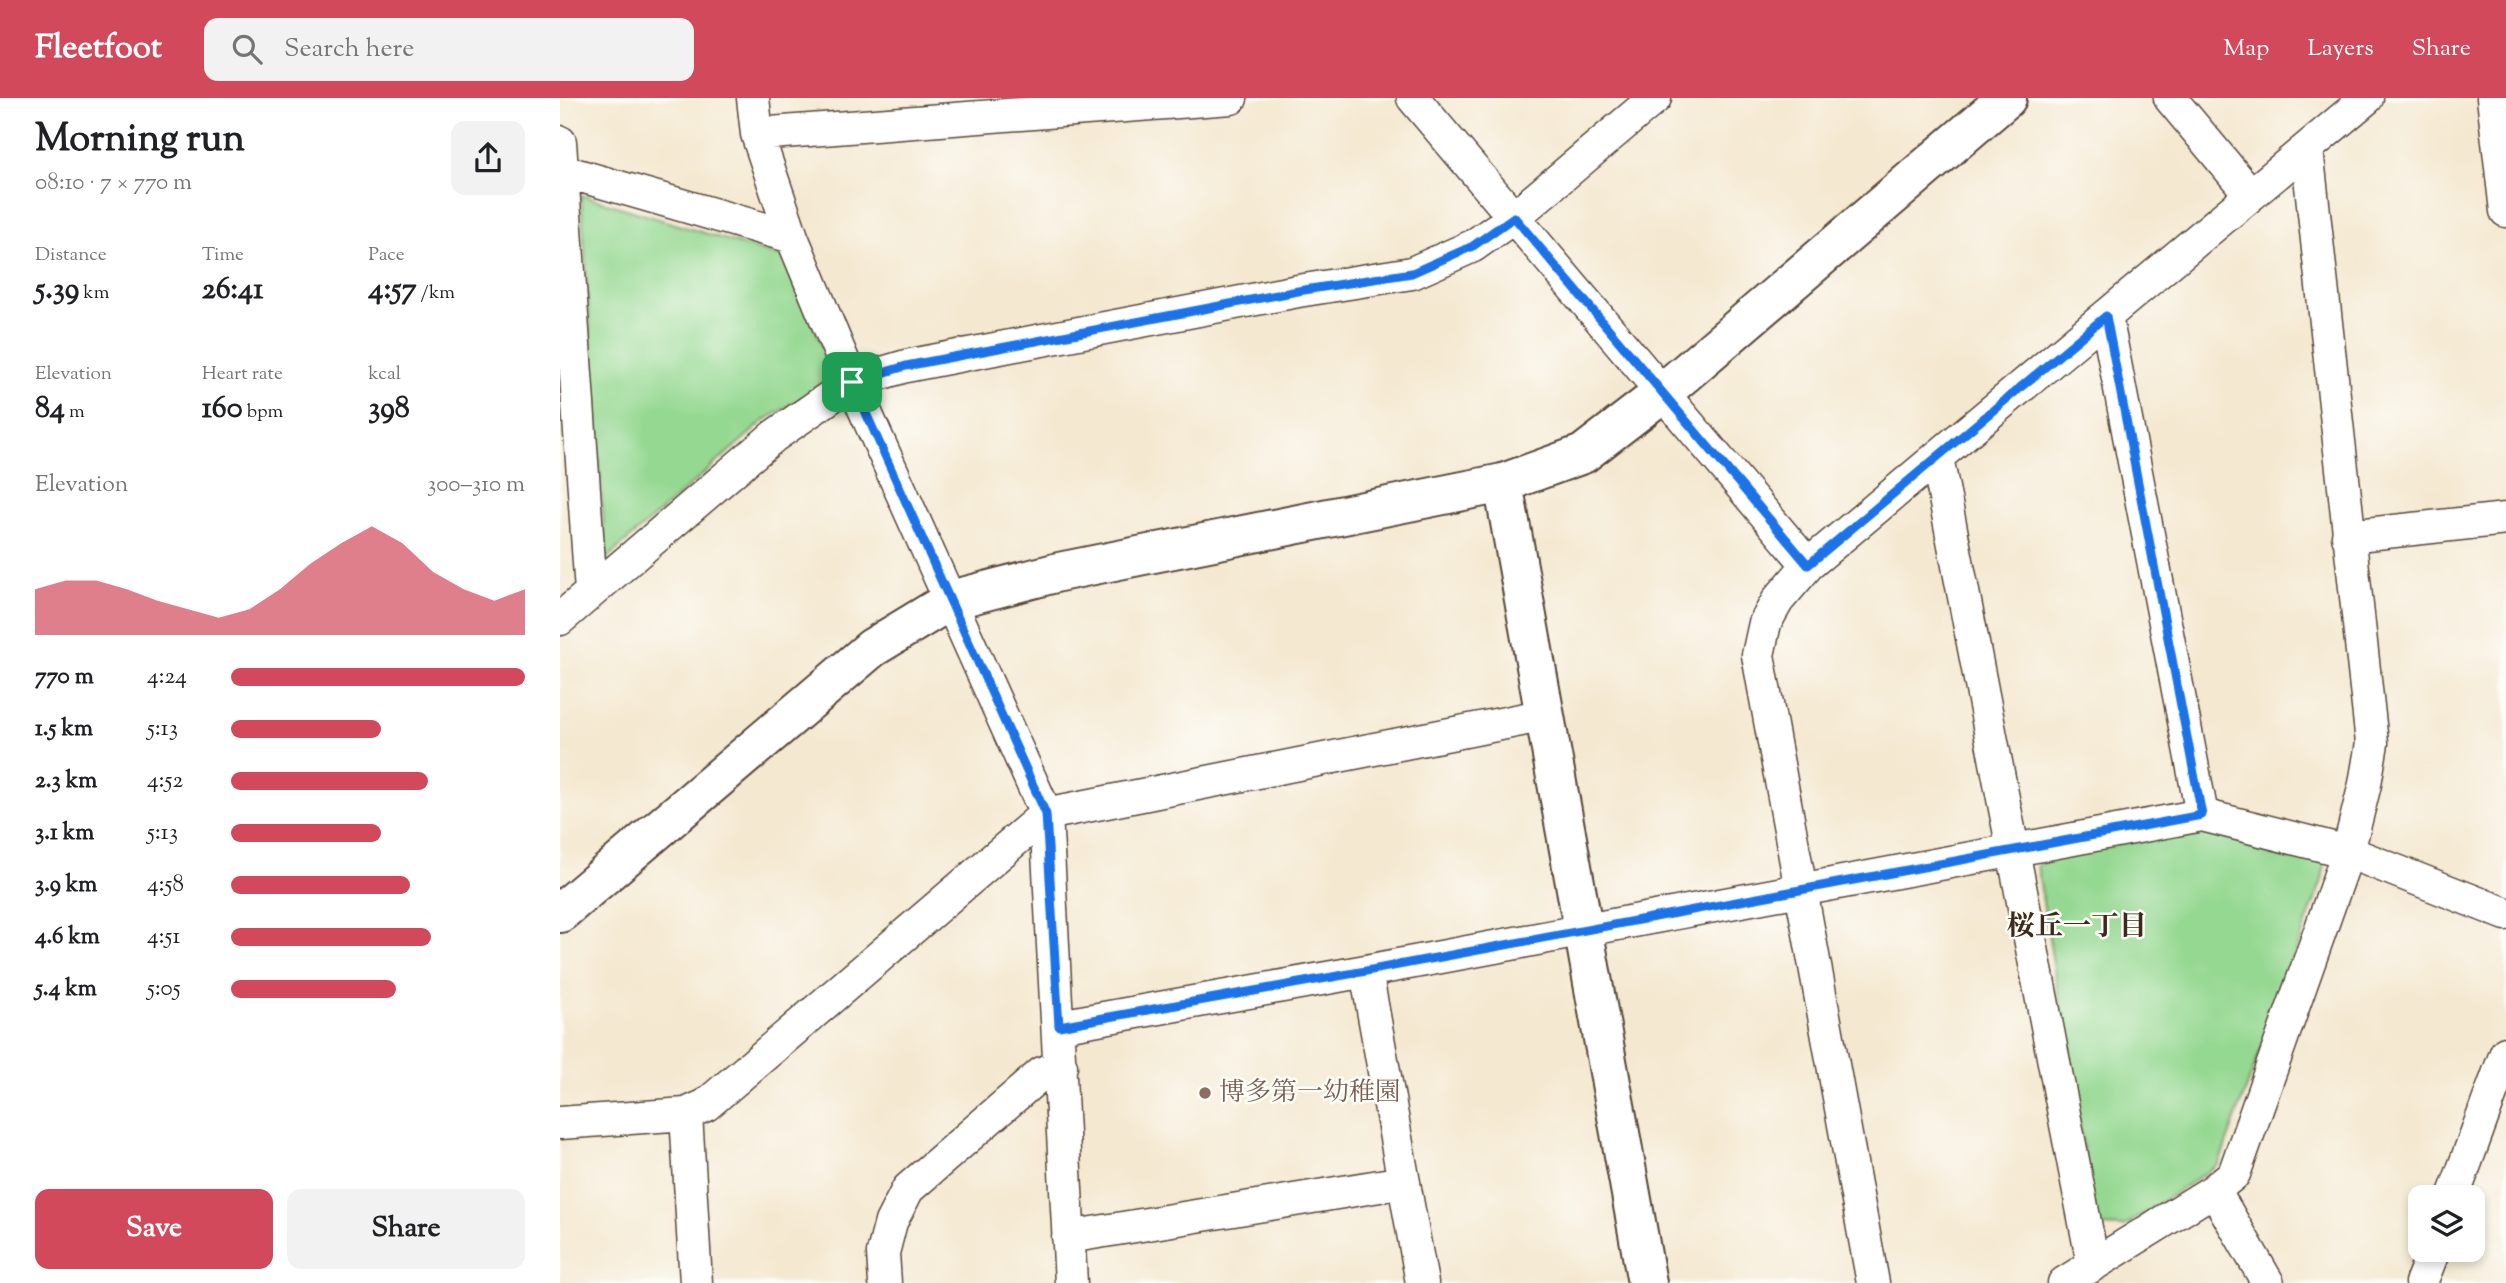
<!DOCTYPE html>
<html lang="en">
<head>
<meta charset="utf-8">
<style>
	:root { --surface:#fff; --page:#f2f2f2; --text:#202124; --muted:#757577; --accent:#d1495b }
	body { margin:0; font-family:"Sorts Mill Goudy","Noto Serif JP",serif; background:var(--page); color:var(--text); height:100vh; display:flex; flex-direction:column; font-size:26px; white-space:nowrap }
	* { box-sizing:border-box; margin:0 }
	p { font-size:23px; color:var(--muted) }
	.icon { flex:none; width:38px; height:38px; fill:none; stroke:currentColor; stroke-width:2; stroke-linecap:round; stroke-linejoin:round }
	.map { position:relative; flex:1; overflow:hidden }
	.details { display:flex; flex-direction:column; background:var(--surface); width:560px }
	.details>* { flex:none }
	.fabs { position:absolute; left:1848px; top:1087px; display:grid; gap:14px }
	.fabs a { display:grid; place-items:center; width:77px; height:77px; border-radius:14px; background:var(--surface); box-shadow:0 4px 10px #0003; font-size:35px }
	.pin { position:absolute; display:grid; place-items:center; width:60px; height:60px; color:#fff; margin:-30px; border-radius:14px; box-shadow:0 4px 10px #0006 }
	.round { display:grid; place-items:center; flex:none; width:74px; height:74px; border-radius:14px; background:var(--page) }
	.head { display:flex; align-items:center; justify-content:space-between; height:119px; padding:0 35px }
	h1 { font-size:38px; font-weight:800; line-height:52px }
	.stats { display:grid; grid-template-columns:repeat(3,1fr); gap:10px; height:119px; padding:7px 35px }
	.stats div { display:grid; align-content:center }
	.stats b { font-size:30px; font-weight:800 }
	.stats small { font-size:19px; font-weight:400 }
	.stats p { font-size:19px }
	.chart { height:196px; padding:14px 35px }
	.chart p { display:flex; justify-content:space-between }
	.chart svg { width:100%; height:126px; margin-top:7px; fill:var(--accent); opacity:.7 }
	.button { display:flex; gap:14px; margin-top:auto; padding:14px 35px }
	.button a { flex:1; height:80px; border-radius:14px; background:var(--accent); color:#fff; font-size:28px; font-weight:800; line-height:80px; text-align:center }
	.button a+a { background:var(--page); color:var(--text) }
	ul { padding:0 35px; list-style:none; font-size:23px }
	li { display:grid; grid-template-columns:112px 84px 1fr; align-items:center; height:52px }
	li i { height:18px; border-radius:9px; background:var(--accent) }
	header { display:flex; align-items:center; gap:42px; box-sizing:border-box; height:98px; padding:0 35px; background:var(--accent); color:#fff }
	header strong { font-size:33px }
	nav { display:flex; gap:38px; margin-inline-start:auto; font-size:24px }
	.search { width:490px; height:63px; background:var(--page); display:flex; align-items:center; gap:18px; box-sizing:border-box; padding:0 24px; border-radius:14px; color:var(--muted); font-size:26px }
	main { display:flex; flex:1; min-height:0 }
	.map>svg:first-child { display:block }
</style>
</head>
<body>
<header>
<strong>Fleetfoot</strong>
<div class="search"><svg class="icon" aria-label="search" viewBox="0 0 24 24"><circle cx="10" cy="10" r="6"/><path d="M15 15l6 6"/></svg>Search here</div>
<nav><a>Map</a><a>Layers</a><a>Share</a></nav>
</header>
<main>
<section class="details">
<div class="head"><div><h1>Morning run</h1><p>08:10 · 7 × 770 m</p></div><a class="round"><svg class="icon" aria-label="share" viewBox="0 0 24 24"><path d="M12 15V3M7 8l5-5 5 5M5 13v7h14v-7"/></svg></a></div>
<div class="stats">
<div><p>Distance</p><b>5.39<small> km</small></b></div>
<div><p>Time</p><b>26:41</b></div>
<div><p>Pace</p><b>4:57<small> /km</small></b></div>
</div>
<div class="stats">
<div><p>Elevation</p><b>84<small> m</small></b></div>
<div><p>Heart rate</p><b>160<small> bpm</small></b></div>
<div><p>kcal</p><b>398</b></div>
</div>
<div class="chart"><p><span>Elevation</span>300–310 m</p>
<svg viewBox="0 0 160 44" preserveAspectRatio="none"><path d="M0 44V28L10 25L20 25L30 28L40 32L50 35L60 38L70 35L80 28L90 19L100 12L110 6L120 12L130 22L140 28L150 32L160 28V44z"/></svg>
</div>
<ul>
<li><b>770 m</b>4:24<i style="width:100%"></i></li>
<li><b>1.5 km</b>5:13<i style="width:51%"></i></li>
<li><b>2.3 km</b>4:52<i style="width:67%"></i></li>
<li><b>3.1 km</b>5:13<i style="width:51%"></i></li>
<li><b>3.9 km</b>4:58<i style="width:61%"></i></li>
<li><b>4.6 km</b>4:51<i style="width:68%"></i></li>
<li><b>5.4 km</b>5:05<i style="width:56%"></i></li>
</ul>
<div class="button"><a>Save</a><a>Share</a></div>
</section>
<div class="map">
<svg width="1946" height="1185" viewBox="0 0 1946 1185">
	<rect width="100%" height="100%" fill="#fdfcf7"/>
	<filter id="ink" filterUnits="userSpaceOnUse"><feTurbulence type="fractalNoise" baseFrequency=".0143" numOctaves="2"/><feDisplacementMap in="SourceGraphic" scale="14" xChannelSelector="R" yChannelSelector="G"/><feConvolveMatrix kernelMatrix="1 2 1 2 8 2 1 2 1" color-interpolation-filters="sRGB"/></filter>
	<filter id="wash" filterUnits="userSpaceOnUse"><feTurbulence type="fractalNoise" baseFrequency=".00686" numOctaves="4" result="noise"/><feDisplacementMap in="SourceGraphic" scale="28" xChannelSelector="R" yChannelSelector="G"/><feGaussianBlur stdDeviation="1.57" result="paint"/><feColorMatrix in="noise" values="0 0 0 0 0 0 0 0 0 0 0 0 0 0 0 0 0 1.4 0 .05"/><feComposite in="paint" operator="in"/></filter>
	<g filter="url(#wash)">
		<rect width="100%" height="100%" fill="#f4e8d0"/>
		<path fill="#94d891" stroke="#688158" stroke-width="2" d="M21,97L222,159L277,279L205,322L46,461Z
			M1641,727L1765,765L1762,782L1659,1066L1563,1129L1536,1128L1477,767L1488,757Z"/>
	</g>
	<g filter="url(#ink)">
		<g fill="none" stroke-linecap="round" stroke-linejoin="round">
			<g stroke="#574639" stroke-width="35">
				<path id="street" d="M193,0L197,36L232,139L292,284L486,716L511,1185
					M853,0L1248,467
					M1610,0L1691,97
					M1933,0L1946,113
					M197,36L671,0
					M0,44L31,494
					M0,72L232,139
					M1546,218L1642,717
					M1377,359L1533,1166
					M1788,438L1946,421
					M0,521L214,338L292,284L346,268L738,193L852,175L913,148L954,119L1095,0
					M806,873L862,1185
					M499,928L806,873L1642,717L1788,754L1946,816
					M0,1025L126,1016
					M1654,1092L1708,1185
					M1893,1099L1946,955
					M508,1139L844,1084
					M136,1185L126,1016L146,1007L486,716L986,617
					M325,1185L323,1155L331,1124L348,1091L482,975L501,968
					M1313,1185L1198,557L1205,525L1218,502L1248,467L1807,0
					M1504,1185L1654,1092L1674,1076L1788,754L1805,686L1812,645L1747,51
					M1861,1185L1874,1152"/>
			</g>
			<g stroke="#574639" stroke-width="42">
				<path id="secondary" d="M943,385L1087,1185
					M0,815L312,550L391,502L499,474L943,385L1023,356L1101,296L1447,0"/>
			</g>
			<use href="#street" stroke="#fff" stroke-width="32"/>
			<use href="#secondary" stroke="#fff" stroke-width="38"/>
		</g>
	</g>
	<g fill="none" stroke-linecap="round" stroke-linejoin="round" filter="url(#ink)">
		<g stroke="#fff" stroke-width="14">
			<path id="route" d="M954,119L1248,467L1546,218L1642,717L806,873L499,928L486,716L292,284L346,268L738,193L852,175L913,148Z"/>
		</g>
		<use href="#route" stroke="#1a73e8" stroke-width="9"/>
	</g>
	<circle fill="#8d6e63" stroke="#fdfcf7" stroke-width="2.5" cx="645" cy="995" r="7"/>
	<g text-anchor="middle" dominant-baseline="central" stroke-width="5" stroke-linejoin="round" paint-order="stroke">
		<g font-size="26" fill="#785e54" stroke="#fdfcf7" text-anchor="start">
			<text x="659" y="995">博多第一幼稚園</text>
		</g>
		<g font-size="28" font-weight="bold" fill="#3b2a1e" stroke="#fdfcf7">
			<text x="1517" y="830">桜丘一丁目</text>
		</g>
	</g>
</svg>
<div class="fabs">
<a><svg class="icon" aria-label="layers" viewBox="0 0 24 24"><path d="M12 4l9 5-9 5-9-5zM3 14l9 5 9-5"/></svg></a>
</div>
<div class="pin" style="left:292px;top:284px;background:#1e9e55"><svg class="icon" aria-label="arrive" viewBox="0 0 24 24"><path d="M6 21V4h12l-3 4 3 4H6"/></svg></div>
</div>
</main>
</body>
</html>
